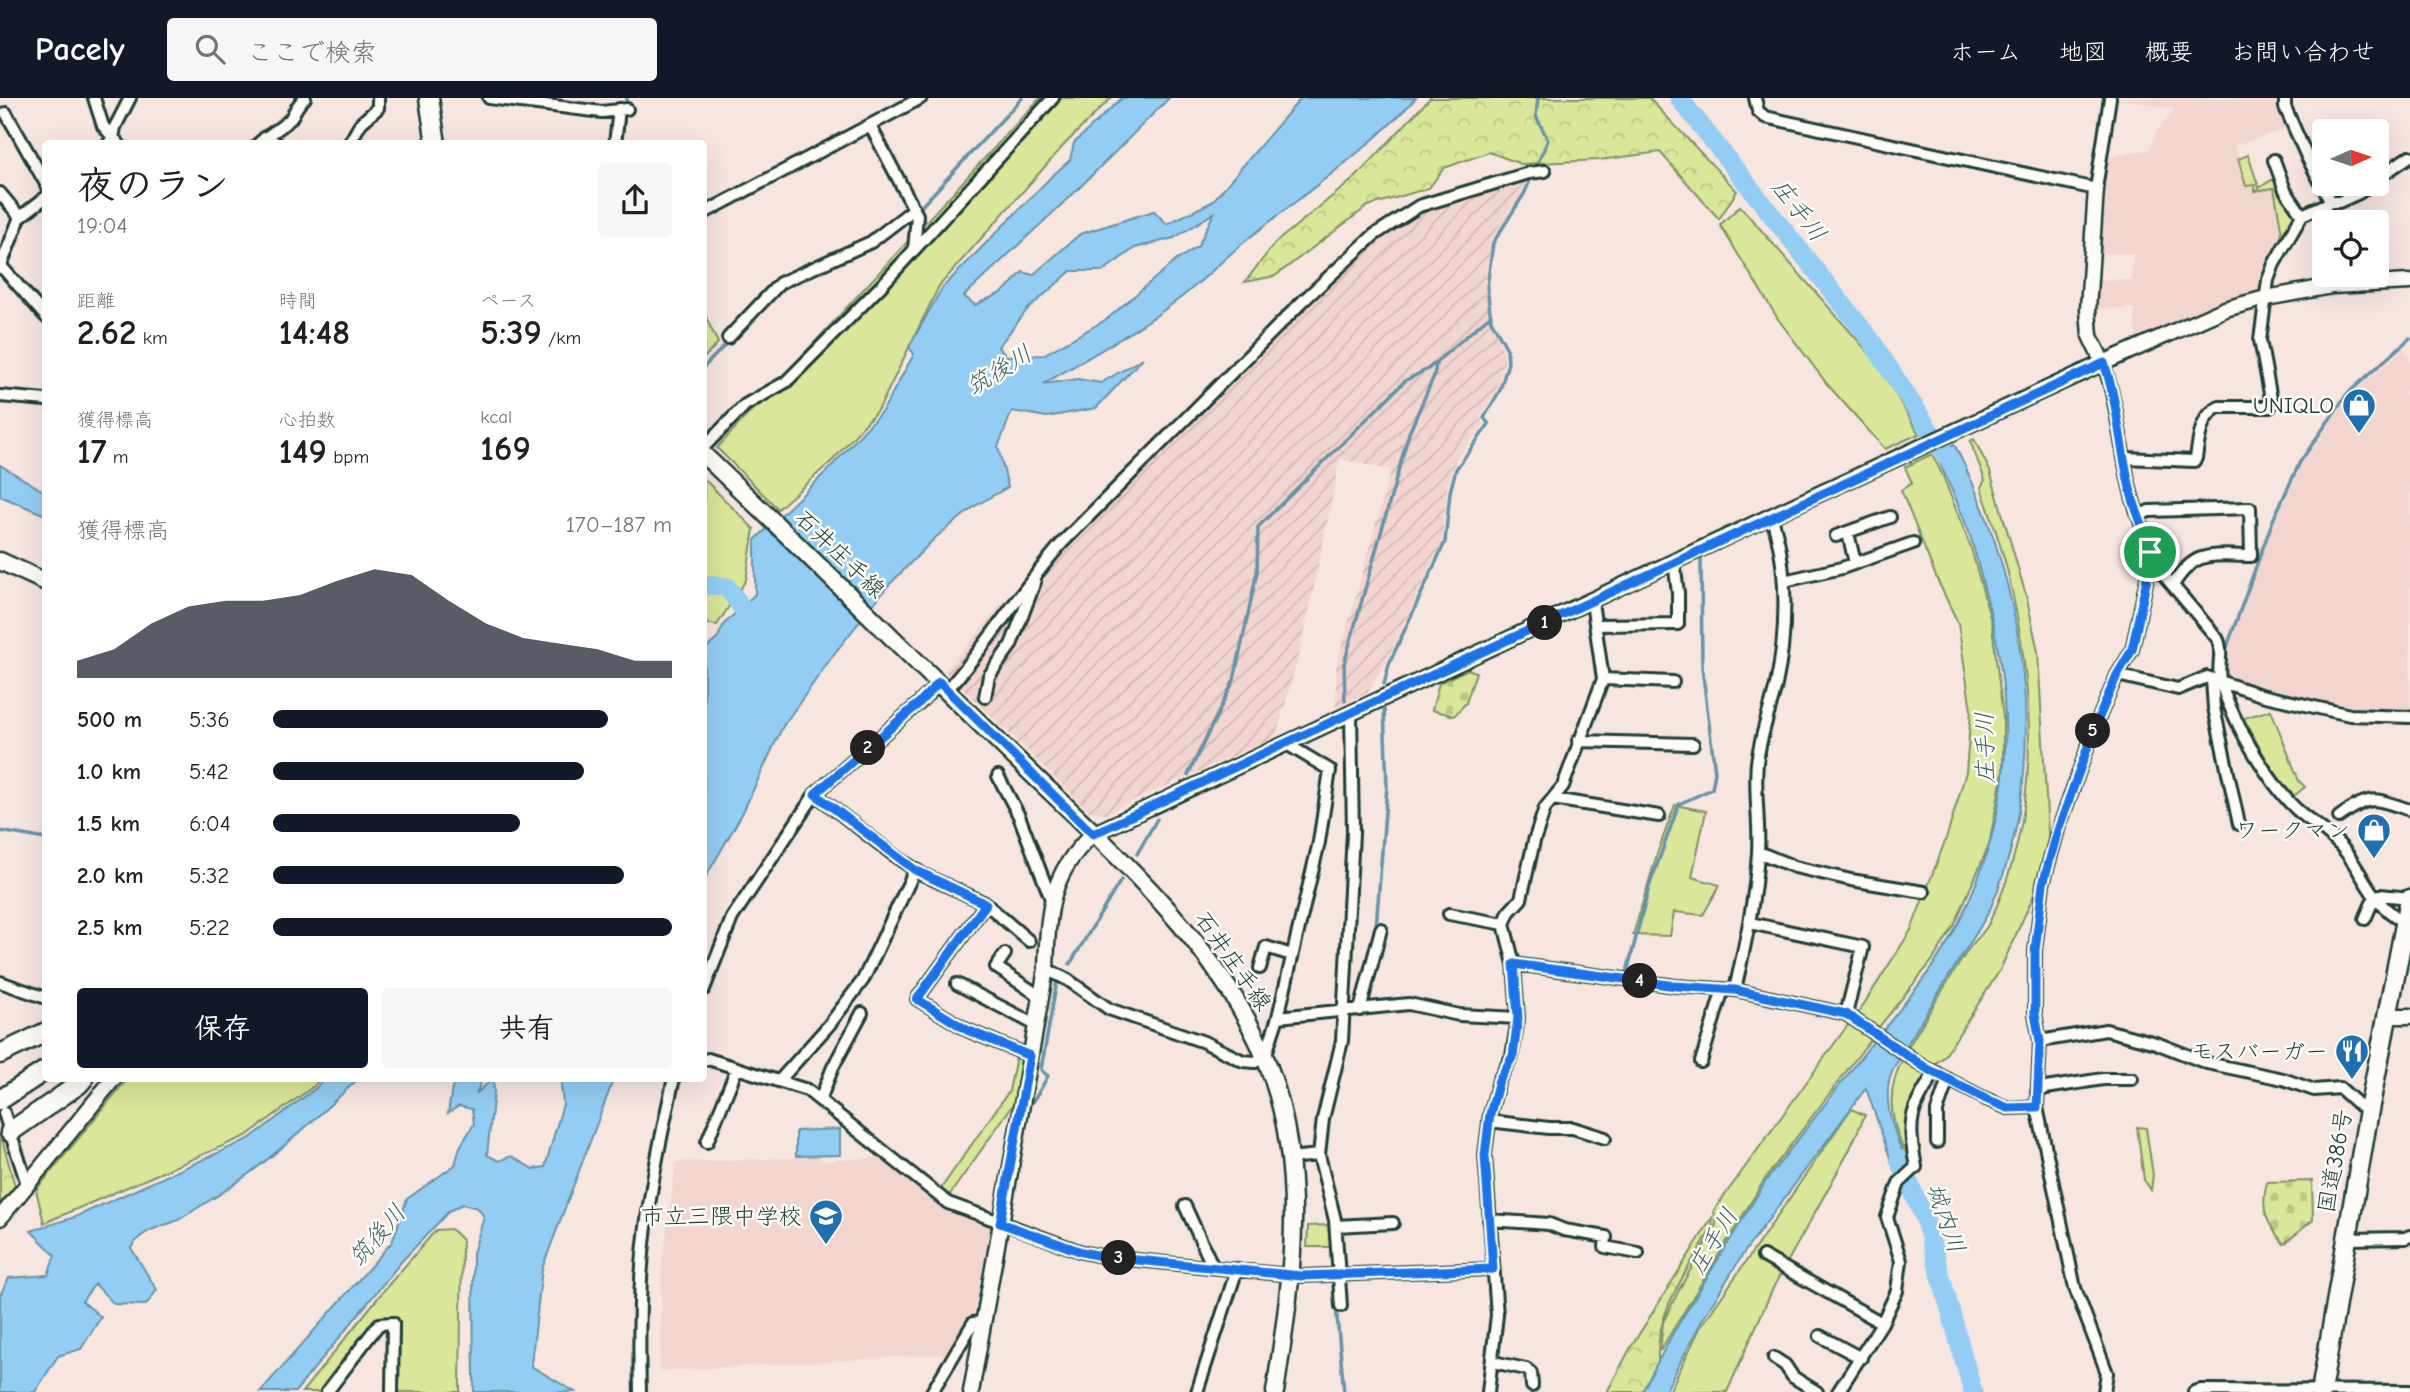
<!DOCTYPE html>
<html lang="ja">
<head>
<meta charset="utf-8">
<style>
	:root { --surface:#fff; --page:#f6f6f6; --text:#202124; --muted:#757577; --accent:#111827 }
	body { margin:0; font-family:"Comic Neue","Klee One",sans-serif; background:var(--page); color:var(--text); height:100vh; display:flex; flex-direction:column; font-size:26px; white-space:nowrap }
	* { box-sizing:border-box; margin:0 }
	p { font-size:23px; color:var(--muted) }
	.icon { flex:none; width:38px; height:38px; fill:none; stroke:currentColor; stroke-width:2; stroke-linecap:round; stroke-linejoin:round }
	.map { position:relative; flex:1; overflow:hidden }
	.side { position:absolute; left:42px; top:42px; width:665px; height:942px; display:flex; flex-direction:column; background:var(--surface); border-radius:7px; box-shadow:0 7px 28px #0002 }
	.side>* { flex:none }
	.needle { width:46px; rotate:87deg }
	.controls { position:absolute; left:2312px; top:21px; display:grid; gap:14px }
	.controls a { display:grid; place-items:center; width:77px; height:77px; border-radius:7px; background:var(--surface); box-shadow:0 7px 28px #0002; font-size:35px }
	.pin { position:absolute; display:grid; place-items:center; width:60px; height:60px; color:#fff; margin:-30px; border:4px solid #fff; border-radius:50%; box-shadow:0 2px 7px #0007 }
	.km { position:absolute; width:35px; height:35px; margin:-18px; border-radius:50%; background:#222; color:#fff; font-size:19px; line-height:35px; text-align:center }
	.round { display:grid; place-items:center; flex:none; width:74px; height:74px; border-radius:7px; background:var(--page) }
	.overview { display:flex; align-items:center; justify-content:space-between; height:119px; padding:0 35px }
	h1 { font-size:38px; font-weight:700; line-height:52px }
	.figures { display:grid; grid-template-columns:repeat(3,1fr); gap:10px; height:119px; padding:7px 35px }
	.figures div { display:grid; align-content:center }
	.figures b { font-size:35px; font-weight:700 }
	.figures small { font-size:19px; font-weight:400 }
	.figures p { font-size:19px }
	.chart { height:196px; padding:14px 35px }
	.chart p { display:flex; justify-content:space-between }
	.chart svg { width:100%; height:126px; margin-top:7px; fill:var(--accent); opacity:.7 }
	.primary-button { display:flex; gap:14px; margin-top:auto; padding:14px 35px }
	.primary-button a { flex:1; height:80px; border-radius:7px; background:var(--accent); color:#fff; font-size:28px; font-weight:700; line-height:80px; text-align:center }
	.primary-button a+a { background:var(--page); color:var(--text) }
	ul { padding:0 35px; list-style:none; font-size:23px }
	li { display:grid; grid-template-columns:112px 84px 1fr; align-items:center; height:52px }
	li i { height:18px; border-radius:9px; background:var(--accent) }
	header { display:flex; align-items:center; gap:42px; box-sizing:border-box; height:98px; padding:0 35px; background:var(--accent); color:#fff }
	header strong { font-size:33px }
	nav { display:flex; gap:38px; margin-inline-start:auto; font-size:24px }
	.search { width:490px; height:63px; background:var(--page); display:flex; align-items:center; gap:18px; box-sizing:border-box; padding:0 24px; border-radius:7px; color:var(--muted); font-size:26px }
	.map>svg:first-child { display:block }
</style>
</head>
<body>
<header>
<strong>Pacely</strong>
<div class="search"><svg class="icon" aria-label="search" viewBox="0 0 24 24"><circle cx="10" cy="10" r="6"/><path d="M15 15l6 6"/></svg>ここで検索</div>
<nav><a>ホーム</a><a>地図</a><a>概要</a><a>お問い合わせ</a></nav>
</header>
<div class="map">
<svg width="2410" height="1294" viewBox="0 0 2410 1294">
	<defs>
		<pattern id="industrial-furrows" width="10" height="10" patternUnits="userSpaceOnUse" patternTransform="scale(1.75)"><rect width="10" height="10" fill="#f3d5d0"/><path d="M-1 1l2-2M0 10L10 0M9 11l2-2" fill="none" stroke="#d0b8b3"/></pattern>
		<pattern id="forest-crowns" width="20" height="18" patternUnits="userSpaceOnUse" patternTransform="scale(1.75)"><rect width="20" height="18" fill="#dae699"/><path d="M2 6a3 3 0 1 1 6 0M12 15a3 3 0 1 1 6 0" fill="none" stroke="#bbc684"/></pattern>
		<pattern id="cemetery-stones" width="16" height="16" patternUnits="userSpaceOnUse" patternTransform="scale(1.75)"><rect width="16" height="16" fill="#dae699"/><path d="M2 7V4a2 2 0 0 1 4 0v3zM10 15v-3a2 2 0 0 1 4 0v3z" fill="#bbc684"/></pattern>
	</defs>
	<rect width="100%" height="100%" fill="#f7e5e0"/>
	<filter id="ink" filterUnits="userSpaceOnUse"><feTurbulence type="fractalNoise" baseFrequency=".0143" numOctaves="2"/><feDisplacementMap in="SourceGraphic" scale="14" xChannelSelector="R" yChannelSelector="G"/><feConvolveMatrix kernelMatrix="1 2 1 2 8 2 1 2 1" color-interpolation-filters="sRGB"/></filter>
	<g filter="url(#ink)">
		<path fill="#f3d5d0" d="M2117,0H2281L2290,29L2235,48L2246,88H2254L2255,94L2274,91L2282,144L2264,190L2199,212L2136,239L2134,210L2092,211L2093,181L2132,182L2133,156L2094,155L2103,60L2150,51L2156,35L2175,11Z
			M2403,251L2410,258V290L2404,295L2410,303V617L2350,614L2227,585L2224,567L2226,551L2274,425L2303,364L2350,297Z
			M819,1059L821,1063L883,1059L946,1111L991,1128L973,1220L950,1256L660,1273L662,1168L676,1064Z"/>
		<path fill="url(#industrial-furrows)" d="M1526,81L1519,99L1492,140L1484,185L1490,221L1505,259L1497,291L1480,319L1484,326L1456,361L1447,390L1442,444L1387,562L1367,595L1336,610V569L1391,372L1340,361L1303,542L1276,639L1104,716L1089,713L945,573L1031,472L1114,386L1263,236L1369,137L1428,99Z"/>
		<path fill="#dae699" stroke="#7c9266" stroke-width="2" d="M1040,0H1111L1064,47L939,188L880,309L833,362L778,411L717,350Z
			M2248,57L2259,90L2273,81L2298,120L2283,142L2274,90L2255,93V87L2246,88L2238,61Z
			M1740,108L1876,263L1919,336L1885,351L1827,286L1778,221L1720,127Z
			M704,215L718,245L704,260Z
			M1974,341L1990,373L2027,501L2038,554L2049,753L2038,788L2000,872L1944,959L1933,967L1907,951C1927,918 1947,884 1968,852C1974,843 1983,836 1988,827C2043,716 2035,592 2008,475C2001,446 1990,417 1981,389L1985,382L1970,343Z
			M1932,356L1943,378L1971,450L1992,527L2003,619V673L1989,747L1954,828L1932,863L1879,929L1857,917L1911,832L1947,738L1966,674L1971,612L1958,525L1937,481L1901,392L1912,385L1905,369Z
			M704,381L754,431L746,482L717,527L704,525Z
			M2271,612L2299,683L2305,689L2294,698C2273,676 2257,647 2244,620Z
			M1675,707L1706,713L1692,779L1720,787L1703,817L1674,814L1670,838L1633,837L1657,756Z
			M1850,924L1873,938L1765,1081L1660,1253L1663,1224L1680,1190L1716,1127L1714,1112Z
			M1016,959L1021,961L1014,1005L949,1098L940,1092L1009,993Z
			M1904,959L1929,976L1913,1002L1910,1069C1894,1028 1881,1000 1904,959Z
			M128,980H320L314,988L246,1038L44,1125L36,1092Z
			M1851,1011L1865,1017L1849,1053L1774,1188L1727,1294H1669L1700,1230Z
			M2137,1029L2146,1030L2153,1077L2151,1092L2144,1082Z
			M1328,1127L1330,1149H1307L1308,1128Z
			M451,1131L462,1142L460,1294H397L400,1224L379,1221L322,1294H302L385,1191L436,1132Z"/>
		<path fill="url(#forest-crowns)" stroke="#7c9266" stroke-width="2" d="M1430,0H1649L1737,93L1719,121L1660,54L1599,62L1521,66L1489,54L1444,70L1429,90L1368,108L1275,178L1245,184L1275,145L1356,79Z
			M0,1034L15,1088L0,1106Z
			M1712,1120L1713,1128C1688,1172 1651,1218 1659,1271L1645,1294H1607L1631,1249Z"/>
		<path fill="url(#cemetery-stones)" stroke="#7c9266" stroke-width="2" d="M1468,571L1476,574L1466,605L1454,618L1432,612L1439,585Z
			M2312,1083L2313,1122L2284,1146C2266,1125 2260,1111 2267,1084Z"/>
		<path fill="#94cdf4" stroke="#6593a7" stroke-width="2" fill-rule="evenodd" d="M1122,0H1169L1076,93L964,198L975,207L1003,194L1023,174L1033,177L1080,136L1154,113L1167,126L1212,104L1301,0H1416C1366,54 1305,95 1248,141C1224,160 1203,183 1179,201C1137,233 1089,259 1043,286L1078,281L1101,285L1143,260L1096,310L1047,319L1012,313L998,349L1008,389L975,408L935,440L887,489L834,556L783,628L742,716L704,782V552L717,541L724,526L755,496V442L827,373L883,312L914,256L909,249L942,190L1052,78L1070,62L1074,45ZM1214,115L1198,148L1174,164L1107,221L1043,257L1006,258L998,249L1027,212L1071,173H1103L1135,150L1174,140Z
			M1954,346C2025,485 2054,662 1991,809C1983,826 1971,843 1961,859C1942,889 1924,919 1905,950L1881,935C1908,900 1938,866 1958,826C2015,712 2017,607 1983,486C1978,467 1974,447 1967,429C1958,404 1946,380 1936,356Z
			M0,367L45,394V417L0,398Z
			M1876,940L1901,959C1873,992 1896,1038 1909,1071L1897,1080L1866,990L1743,1156L1701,1224L1665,1294H1642L1673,1235L1766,1083Z
			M324,980H359C310,1026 262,1071 204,1106C195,1111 185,1119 176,1123C158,1130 141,1132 131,1150L157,1192L146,1207L114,1206L95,1186L82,1203L101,1219L81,1251L58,1258L35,1294H0V1197L9,1180L48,1177L55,1157L31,1133L75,1119L249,1041L316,990Z
			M459,980H483L476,996L493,980L494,993L487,1057L499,1063L511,1058L533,1071L545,1069L563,1006L561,988L563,980H614L542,1171L531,1268L575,1294H474L473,1155L484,1119L478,1110L462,1106L449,1113L401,1164L295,1294H260L392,1144L407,1101L455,1067L460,1049L474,1026L472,1011L459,1008L448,1015L452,990Z
			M840,1031V1057L796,1058V1033Z"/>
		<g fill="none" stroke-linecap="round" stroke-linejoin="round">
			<path stroke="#6593a7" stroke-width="3.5" d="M621,46L627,0
				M917,113L1022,0
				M704,269L729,243
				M2225,554L2273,422L2300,364L2347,296L2410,240
				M1384,586L1389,566L1445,444L1450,394L1456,371L1489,326L1484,320L1500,292L1508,265L1507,251L1491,222L1487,189L1493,145L1524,96L1548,42L1536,18L1538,0
				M2230,596L2237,611
				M1345,603L1344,566L1409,335L1434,278L1436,266
				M2254,646L2281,686
				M1188,677L1234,582L1257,474L1258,429L1406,282L1428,271L1491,217
				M2292,700L2321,724
				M0,733L46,741
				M1137,756L1157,721
				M1376,830L1387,688L1384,609
				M1341,853L1348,715
				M1070,866L1121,782
				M1626,878L1649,789L1679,706L1712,691L1715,674L1702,569L1701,462
				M1033,1004L1048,978L1041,972L1057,883
				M1315,1067L1329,1118L1331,1151
				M1336,1208L1344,1294"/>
			<path stroke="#94cdf4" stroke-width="19" d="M1679,0L1870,241L1956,373
				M704,487L727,489L756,529
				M1899,1061L1925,1122L1973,1294"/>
			<g stroke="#1f3d34" stroke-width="16">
				<path id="minor" d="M94,0L103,28L119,46
					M489,0L602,14L627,11
					M1755,0L1758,13L1765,19L2096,91L2110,0
					M2285,0V9L2307,59L2331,104
					M6,15L46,86
					M870,27L917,117L914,152
					M265,39L278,46
					M108,46L113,40L115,29L130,0
					M258,46C267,37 285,28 291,20C296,12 297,6 305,0
					M349,46L361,25L378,10V0
					M615,46L619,11
					M2274,62L2285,92L2302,117
					M2376,81L2410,58
					M0,95L20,119
					M704,115L921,0
					M20,119L46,99
					M1,168L46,219
					M0,170L20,119
					M728,240L780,185L871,144L914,111
					M2103,265C2119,308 2120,354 2132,398C2138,421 2150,443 2150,466L2132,552L2117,577L2095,629L2058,732L2043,786L2035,853V916L2040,943L2037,1009L2075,1190L2107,1275L2104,1294
					M0,298L46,302
					M704,349L745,307L786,284L882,187L1053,0
					M2125,360L2194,363L2196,360C2199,342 2200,317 2219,309H2270L2271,301L2260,242L2268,182L2274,166L2302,117L2331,104H2339L2359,95L2370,86
					M2138,418L2149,413L2250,410L2251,458C2212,458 2196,450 2173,487
					M1848,435L1855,465
					M1836,438L1890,419
					M2150,466L2163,476L2217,540C2224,553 2217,567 2220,581C2224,599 2235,620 2243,636C2257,661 2275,691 2296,711C2313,726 2334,737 2348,757C2369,786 2371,805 2406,825
					M1784,483L1842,470L1913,445
					M1596,527L1678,526V495L1674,464
					M2117,577L2178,591L2207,579L2261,597L2350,617L2410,619
					M1603,581L1673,584
					M2212,582L2214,610L2239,726
					M946,593C989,546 1021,491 1063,444L1303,203L1374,137L1419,108L1529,75L1545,73
					M985,599L989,578L1011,547L1035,484
					M1578,643L1693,646
					M998,678L1019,718L1051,801
					M815,696L895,758L922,776L985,805L1029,843
					M1553,701L1659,718
					M2339,719C2371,696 2373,700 2410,712
					M1758,754L1795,769L1851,782L1924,794
					M986,806L917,901L967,932L1030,958
					M1449,816L1504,826
					M2365,821L2375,798L2380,797L2410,800
					M1750,825L1863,849L1846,916
					M1005,856L996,869L1041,899
					M1514,866L1676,888L1735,892L1846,916L1926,970L1986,1001L2008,1010L2037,1009
					M1260,870L1266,849L1292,857
					M1046,871L1068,882L1109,911L1204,944L1243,963L1255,964L1265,959L1278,919L1319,744L1330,672L1285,645
					M0,884L46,900
					M957,886L1036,927
					M704,891L732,820L815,696L918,606L939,585
					M1735,892C1745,847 1755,802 1758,755C1760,725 1754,695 1757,665C1760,638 1770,613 1776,587C1787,536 1789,468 1771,418
					M1360,912L1381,831
					M1278,919L1409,906L1459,917L1518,920
					M2040,943L2106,932L2156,945L2207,965L2283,981L2314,992L2340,990L2361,1009L2369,1012
					M704,962L708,961L807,992L948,1105L1082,1154L1106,1159L1301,1178L1493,1171
					M1701,964L1723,891
					M779,983L829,927L863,882L915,772
					M2037,994L2046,990L2103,981H2132
					M820,1002L833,969L862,915
					M4,1015L27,1086
					M1489,1023L1549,1030H1573L1605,1040
					M707,1044L737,970
					M1937,1044V1013L1948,981
					M1319,1057L1323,1021L1342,943L1353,735L1351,615
					M1290,1060L1319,1057L1335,1122L1341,1208
					M1185,1108L1213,1169
					M1489,1122L1549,1126L1564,1132L1606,1139L1605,1149L1638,1155
					M1336,1128L1393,1125
					M2347,1141L2405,1140L2410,1138
					M1763,1158L1882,1225
					M1820,1238L1861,1260
					M1774,1260L1785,1267L1793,1279L1817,1294
					M1493,1264L1526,1271L1531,1275L1532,1288
					M327,1294L379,1226L393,1225L392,1294
					M640,1294C639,1256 639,1219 641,1181C645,1114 659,1046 674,980
					M932,1294L973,1225L982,1224
					M1197,1294L1237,1171
					M1488,1294L1497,1217L1485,1057L1490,1016L1499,982L1512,958L1518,920L1514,866L1504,826L1509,814L1521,801L1534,743L1545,710L1563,688L1603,581L1592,504
					M1838,1294L1882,1225L1897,1193L1901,1163L1887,1119L1899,1085L1916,1069C1907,1021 1910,1014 1935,974
					M2194,1294L2201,1292L2410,1293"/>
			</g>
			<g stroke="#1f3d34" stroke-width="19">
				<path id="tertiary" d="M2096,91L2088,211L2090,238L2103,265
					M2388,918H2410
					M0,1120L114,980
					M971,1294L1046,871C1048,815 1049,776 1093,736L1771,418L2103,265L2225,211L2266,200L2332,188L2410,184"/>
			</g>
			<g stroke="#1f3d34" stroke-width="21">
				<path id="secondary" d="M704,357C803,451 900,548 998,643C1096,740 1228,846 1273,981C1307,1083 1291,1190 1275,1294
					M0,463L46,484"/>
			</g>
			<g stroke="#1f3d34" stroke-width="23">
				<path id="trunk" d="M429,0L436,46
					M0,956L46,934
					M0,1002L46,972
					M10,1034L79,986L84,980
					M2321,1294L2369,1012L2410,801"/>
			</g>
			<use href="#minor" stroke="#fdfcf7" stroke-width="10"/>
			<use href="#tertiary" stroke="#fdfcf7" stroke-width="14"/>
			<use href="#secondary" stroke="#fdfcf7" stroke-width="16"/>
			<use href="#trunk" stroke="#fdfcf7" stroke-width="18"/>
		</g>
	</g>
	<g fill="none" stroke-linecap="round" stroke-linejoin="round" filter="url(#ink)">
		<g stroke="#fff" stroke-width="14">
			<path id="route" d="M2104,265C2119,308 2120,354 2132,398C2138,421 2151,443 2150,466L2132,552L2117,577L2095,629L2058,732L2043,786L2035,853V916L2040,943L2037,1009L2008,1010L1986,1001L1926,970L1846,916L1735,892L1676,888L1514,866L1518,920L1513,958L1499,982L1490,1016L1485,1057L1493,1171L1301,1178L1281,1176L1106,1159L1082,1154L1000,1125L1030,958L967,932L917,901L986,806L915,772L815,696L918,606L939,584L1093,736L1286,645Z"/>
		</g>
		<use href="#route" stroke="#1a73e8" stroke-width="9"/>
	</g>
	<defs>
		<g id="shop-pin" transform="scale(1.75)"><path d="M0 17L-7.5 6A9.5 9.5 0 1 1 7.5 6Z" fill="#1f6fb2" stroke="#fdfcf7"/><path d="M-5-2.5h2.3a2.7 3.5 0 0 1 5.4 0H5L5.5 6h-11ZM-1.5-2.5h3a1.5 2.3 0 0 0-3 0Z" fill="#fff"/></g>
		<g id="restaurant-pin" transform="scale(1.75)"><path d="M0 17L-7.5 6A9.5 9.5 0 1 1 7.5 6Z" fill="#1f6fb2" stroke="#fdfcf7"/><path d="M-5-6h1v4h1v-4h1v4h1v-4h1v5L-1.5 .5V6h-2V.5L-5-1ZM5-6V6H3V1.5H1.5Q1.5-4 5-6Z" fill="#fff"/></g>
		<g id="school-pin" transform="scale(1.75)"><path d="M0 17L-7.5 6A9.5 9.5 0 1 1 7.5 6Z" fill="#1f6fb2" stroke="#fdfcf7"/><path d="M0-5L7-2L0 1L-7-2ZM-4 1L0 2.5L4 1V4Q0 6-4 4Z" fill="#fff"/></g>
	</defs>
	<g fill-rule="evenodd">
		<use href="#shop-pin" x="2359" y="307"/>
		<use href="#shop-pin" x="2374" y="732"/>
		<use href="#restaurant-pin" x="2352" y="953"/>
		<use href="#school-pin" x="826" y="1118"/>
	</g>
	<g text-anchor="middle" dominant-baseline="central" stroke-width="5" stroke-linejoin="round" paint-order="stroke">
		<g font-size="23" fill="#1f3d34" stroke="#fdfcf7" text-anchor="end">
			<text x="2334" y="307">UNIQLO</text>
			<text x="2350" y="732">ワークマン</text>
			<text x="2328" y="953">モスバーガー</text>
			<text x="802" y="1118">市立三隈中学校</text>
		</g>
		<g font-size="23" fill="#1f3d34" stroke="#fdfcf7">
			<text transform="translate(840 456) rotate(44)">石井庄手線</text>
			<text transform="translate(1233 863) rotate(55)">石井庄手線</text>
			<text transform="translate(2335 1063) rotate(-80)">国道386号</text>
		</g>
		<g font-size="24" font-style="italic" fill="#3c6164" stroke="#fdfcf7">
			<text transform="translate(1799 112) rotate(52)">庄手川</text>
			<text transform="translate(999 272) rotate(-32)">筑後川</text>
			<text transform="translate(1985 650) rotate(-91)">庄手川</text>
			<text transform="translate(1946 1120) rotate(71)">城内川</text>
			<text transform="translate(377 1137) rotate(-49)">筑後川</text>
			<text transform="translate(1713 1143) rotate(-59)">庄手川</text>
		</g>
	</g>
</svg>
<div class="controls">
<a><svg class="needle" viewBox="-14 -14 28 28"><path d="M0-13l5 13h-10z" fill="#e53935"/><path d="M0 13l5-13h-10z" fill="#757577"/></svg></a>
<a><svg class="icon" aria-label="locate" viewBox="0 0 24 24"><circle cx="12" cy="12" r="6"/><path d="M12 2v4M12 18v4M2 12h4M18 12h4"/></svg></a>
</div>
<div class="pin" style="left:2150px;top:454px;background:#1e9e55"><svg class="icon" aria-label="arrive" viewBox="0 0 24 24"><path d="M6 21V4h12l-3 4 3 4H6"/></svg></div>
<b class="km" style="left:1545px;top:525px">1</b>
<b class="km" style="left:868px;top:650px">2</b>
<b class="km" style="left:1119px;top:1160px">3</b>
<b class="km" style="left:1640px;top:883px">4</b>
<b class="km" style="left:2093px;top:633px">5</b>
<section class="side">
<div class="overview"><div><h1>夜のラン</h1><p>19:04</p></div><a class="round"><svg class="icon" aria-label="share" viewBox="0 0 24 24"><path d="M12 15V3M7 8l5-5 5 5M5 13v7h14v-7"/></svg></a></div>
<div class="figures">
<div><p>距離</p><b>2.62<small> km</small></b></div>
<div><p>時間</p><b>14:48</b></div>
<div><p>ペース</p><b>5:39<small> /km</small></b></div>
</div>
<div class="figures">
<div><p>獲得標高</p><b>17<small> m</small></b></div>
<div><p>心拍数</p><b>149<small> bpm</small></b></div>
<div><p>kcal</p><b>169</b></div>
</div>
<div class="chart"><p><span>獲得標高</span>170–187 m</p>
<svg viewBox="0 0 160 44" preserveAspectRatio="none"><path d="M0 44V38L10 34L20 25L30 19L40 17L50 17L60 15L70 10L80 6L90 8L100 17L110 25L120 30L130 32L140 34L150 38L160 38V44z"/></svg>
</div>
<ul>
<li><b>500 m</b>5:36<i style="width:84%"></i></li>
<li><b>1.0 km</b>5:42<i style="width:78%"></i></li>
<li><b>1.5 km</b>6:04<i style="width:62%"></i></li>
<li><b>2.0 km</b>5:32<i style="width:88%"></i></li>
<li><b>2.5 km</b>5:22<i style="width:100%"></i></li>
</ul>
<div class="primary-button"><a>保存</a><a>共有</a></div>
</section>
</div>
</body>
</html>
